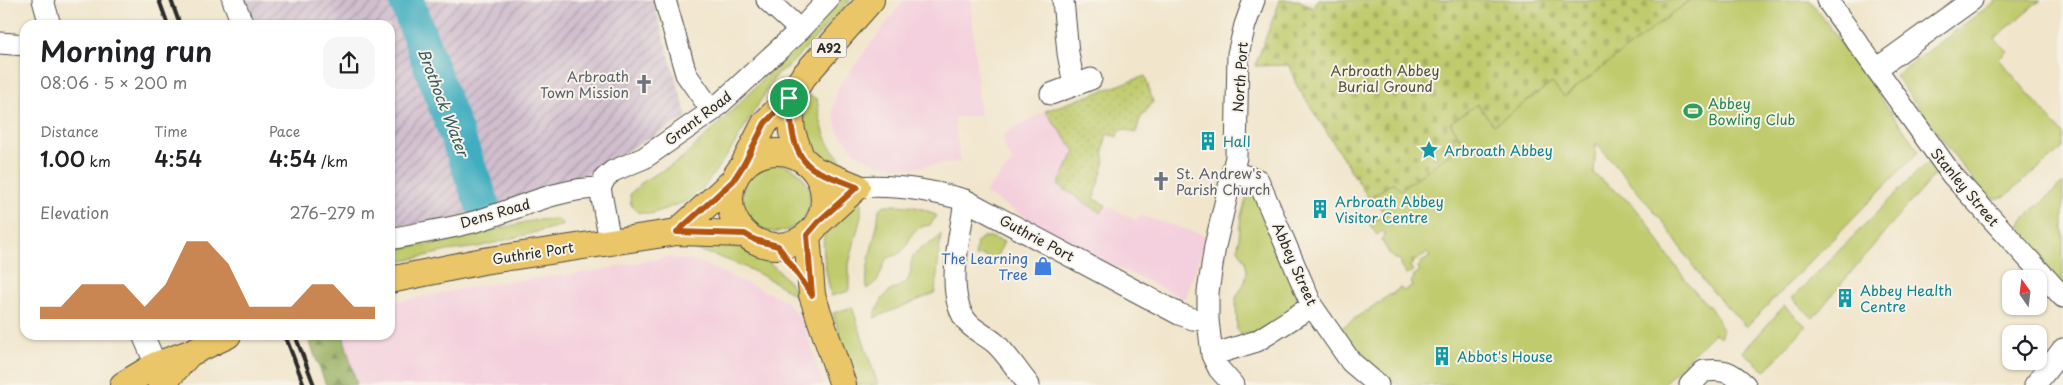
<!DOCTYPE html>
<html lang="en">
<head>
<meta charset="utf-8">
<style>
	:root { --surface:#fff; --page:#f6f6f6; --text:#202124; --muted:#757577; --accent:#b45309 }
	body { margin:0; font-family:"Playpen Sans",sans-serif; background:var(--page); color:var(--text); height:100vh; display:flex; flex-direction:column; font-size:19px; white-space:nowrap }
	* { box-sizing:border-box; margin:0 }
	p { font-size:16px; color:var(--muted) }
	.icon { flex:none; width:28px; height:28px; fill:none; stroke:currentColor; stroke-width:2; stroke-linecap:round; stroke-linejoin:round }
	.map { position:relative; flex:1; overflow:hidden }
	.panel { position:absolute; left:20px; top:20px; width:375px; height:320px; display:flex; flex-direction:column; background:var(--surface); border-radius:15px; box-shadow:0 1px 4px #0004 }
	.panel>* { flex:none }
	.needle { width:32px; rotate:346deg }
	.fabs { position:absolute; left:2002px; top:270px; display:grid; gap:10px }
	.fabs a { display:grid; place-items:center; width:45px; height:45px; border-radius:10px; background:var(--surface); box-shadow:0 1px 4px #0004; font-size:25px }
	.pin { position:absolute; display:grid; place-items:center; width:42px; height:42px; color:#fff; margin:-21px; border:2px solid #fff; border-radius:50%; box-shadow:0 1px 5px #0007 }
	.round { display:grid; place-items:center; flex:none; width:52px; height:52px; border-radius:15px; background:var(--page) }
	.headline { display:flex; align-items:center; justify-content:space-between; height:85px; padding:0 20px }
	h1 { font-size:28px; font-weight:600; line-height:38px }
	.figures { display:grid; grid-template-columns:repeat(3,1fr); gap:8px; height:85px; padding:5px 20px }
	.figures div { display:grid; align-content:center }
	.figures b { font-size:21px; font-weight:600 }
	.figures small { font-size:14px; font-weight:400 }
	.figures p { font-size:14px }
	.chart { height:140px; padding:10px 20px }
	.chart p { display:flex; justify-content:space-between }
	.chart svg { width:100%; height:90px; margin-top:5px; fill:var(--accent); opacity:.7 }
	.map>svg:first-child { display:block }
</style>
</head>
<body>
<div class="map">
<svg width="2063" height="385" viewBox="0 0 2063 385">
	<defs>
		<pattern id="industrial-furrows" width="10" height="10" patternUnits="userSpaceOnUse" patternTransform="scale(1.25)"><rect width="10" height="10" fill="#d0bdcd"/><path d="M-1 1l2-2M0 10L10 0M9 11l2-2" fill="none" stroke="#a99aa7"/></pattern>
		<pattern id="forest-firs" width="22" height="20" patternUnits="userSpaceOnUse" patternTransform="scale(1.25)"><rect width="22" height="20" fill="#97af60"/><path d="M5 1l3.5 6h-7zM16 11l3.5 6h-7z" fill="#7b8f4f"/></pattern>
		<pattern id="cemetery-stones" width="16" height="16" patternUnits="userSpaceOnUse" patternTransform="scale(1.25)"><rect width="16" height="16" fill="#bfcb6c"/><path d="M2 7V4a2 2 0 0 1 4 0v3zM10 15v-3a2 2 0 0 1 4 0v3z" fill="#a4ae5e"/></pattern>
		<pattern id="park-dots" width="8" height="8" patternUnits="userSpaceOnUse" patternTransform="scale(1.25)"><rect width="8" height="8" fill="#bfcb6c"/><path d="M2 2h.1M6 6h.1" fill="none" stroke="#a4ae5e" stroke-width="1.8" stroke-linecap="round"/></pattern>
	</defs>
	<rect width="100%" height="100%" fill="#f7f3e8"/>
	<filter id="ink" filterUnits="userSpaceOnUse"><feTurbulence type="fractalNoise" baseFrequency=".02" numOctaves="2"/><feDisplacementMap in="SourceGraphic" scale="10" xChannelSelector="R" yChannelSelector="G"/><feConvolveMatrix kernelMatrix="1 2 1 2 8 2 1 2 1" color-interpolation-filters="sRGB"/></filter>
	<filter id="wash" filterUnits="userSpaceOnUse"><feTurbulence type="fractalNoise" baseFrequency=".0096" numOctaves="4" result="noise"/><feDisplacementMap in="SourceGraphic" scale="20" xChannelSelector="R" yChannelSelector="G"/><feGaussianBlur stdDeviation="1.12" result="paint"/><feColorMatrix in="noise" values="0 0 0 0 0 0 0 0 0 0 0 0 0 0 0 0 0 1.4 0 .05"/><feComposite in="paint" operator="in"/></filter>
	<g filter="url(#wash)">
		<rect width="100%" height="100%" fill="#f1e5cb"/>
		<path fill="#f4cfdd" d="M904,0H972V14L980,115L954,118L960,162L909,168L876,164L855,152L838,132L833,111L837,89Z
			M1045,111L1075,151L1058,185L1101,213L1106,205L1136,220L1140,215L1207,236L1185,299L1084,252L985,193L1013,161L1005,150L1003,135Z
			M667,257L699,262L785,300L803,322L823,385H357L343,335H390V303L488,284L582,273Z"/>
		<path fill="url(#industrial-furrows)" d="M244,0H653L687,117L566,185L411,231H390V25H253Z"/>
		<path fill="#bfcb6c" stroke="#757b4c" d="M837,0H851L788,67L777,73L732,148L704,187L684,202L651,214L638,212L631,205L630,195C642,177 665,172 682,158C737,109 787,54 837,0Z
			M1690,0H1810L1919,151L1746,327L1705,283L1660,218L1596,143L1594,174L1633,205L1650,226L1665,252L1695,292L1710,307L1718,320L1722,330L1721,337L1714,333L1662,385H1398L1358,359L1363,355L1361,351L1357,354L1340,329L1367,310L1369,312L1370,311L1369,309L1379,302L1381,304L1383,302L1382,300L1391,294L1393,296V293L1400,288L1404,291L1413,285L1411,282L1414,278L1413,276L1420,271L1417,268L1421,265L1420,263L1430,257L1427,253L1417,260L1412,261L1414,262L1410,266L1413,271L1407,275L1400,265L1402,264L1399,259H1395L1390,255L1381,239L1385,236V233L1382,231L1377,235L1368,222L1381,217L1383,219L1387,212L1385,211L1383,212L1376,202L1373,203L1369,199L1394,181L1400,190L1464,143L1450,123L1477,104L1494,125L1552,82L1564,96Z
			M1997,0H2041L1995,38L2007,51L1999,59L2063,134V148L2005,196C1996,200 1992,198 1983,194L1895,76Z
			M808,95L817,99C821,129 827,153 854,169V173C845,170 836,168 828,164C803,152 799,117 808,95Z
			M1927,162L1936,173L1887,229L1813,318L1792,298Z
			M742 198a34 34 0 1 1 68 0a34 34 0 1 1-68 0Z
			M2063,183V286L2021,237L2019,227L2022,220Z
			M1251,192L1255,193L1301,305L1256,333L1241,335L1237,330L1236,298L1245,282L1247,271L1245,260L1238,249L1241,216L1248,193Z
			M861,199V216L849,264V291L831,296C828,279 819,245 826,230C831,221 853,206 861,199Z
			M885,205C905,205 920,205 937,216L930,225C906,229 914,240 901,252C897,255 891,257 886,259L878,280L867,289C864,261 878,236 879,209Z
			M557,219L564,225L478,247L447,251L390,264V250L443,242L535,220Z
			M941,234L935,293L874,318C878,307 882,295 893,289C898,287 904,285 907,281C914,272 907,261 916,252C924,244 935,244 941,234Z
			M983,237H991L1004,242L994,261L982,255L975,257L977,242Z
			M678,246C698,246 722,244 741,248C768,255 788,279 802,301C770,275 718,253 678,246Z
			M1784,306L1806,326L1765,371L1743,352Z
			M852,307L878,385H856L833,313Z"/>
		<path fill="url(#forest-firs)" stroke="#616d46" d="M307,335H343L357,385H326Z"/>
		<path fill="url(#cemetery-stones)" stroke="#757b4c" d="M1280,0H1299L1312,8L1318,0H1690L1564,97L1552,83L1494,125L1477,104L1450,123L1464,144L1400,190L1393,182L1369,199L1296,84L1289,65L1255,66Z"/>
		<path fill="url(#park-dots)" stroke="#757b4c" d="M1145,76L1153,102L1140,119L1136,133L1123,129L1118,132L1117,137L1107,134L1103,150L1105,161L1094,199L1106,205L1101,213L1058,185L1075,151L1045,111Z"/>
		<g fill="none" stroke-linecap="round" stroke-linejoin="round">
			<path stroke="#41adc0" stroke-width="35" d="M406,0L482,203"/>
		</g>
	</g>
	<g filter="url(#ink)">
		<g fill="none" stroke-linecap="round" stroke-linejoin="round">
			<g stroke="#494743" stroke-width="23">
				<path id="minor" d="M43,0L50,25
					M233,0L243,25
					M665,0L686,74L712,111
					M767,0L800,30
					M1063,0L1068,53L1074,85
					M1827,0L1952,175L2063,297
					M0,43L25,45
					M1876,69L1972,0
					M1051,94L1091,79
					M1233,172L1258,180L1312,306L1351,362L1378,385
					M857,187C894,184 929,190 965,200L1179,314L1193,319L1208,320
					M965,200C961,234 943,295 968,323C975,331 987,336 995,343C1008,355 1018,372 1029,385
					M390,239C419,233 449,229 477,221C517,209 558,188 600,188
					M610,241L600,188L605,178L613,171L644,158L712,111L800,30L828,0
					M143,335L156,365
					M1212,355L1257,341L1312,306
					M1233,385L1219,369L1212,355L1208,320V292L1215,246L1236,157L1238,54L1245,25L1254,0
					M1690,385L1704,371C1724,369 1730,371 1745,385
					M2035,385L2063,349"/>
			</g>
			<g stroke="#494743" stroke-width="28">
				<path id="major" d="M789,98L792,132L801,157
					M730 199a47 47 0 1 1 94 0a47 47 0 1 1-94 0Z
					M744,164L765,123L789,98L803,77L871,0
					M815,170L857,187L818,223
					M677,232L733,181
					M807,235L812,295L843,385
					M390,280L483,261L677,232L745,234
					M123,385L156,365L190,353L228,335
					M161,385L188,355"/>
			</g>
			<use href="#minor" stroke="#fff" stroke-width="21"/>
			<use href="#major" stroke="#ebc669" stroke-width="26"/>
			<path stroke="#2b2b2b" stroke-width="4" d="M159,0L168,25
				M171,0L180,25
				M285,335L304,385
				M295,335L314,385"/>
		</g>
	</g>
	<g fill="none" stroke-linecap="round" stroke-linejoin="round" filter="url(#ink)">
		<g stroke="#fff" stroke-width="10">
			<path id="route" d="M789,98C791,123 791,158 817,171C830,177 844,182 857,187L818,222L807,235L812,295L778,246L755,240L745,234L677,232L733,181L744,164L765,123Z"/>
		</g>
		<use href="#route" stroke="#b45309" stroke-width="6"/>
	</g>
	<defs>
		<g id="church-bare" transform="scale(1.5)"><path d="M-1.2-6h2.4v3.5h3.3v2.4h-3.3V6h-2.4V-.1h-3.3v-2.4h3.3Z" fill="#6b7280" stroke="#f7f3e8" stroke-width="2.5" paint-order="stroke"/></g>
		<g id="stadium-bare" transform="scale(1.5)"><path d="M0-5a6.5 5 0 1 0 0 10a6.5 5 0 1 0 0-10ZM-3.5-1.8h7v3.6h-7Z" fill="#2e9e5b" stroke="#f7f3e8" stroke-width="2.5" paint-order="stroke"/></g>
		<g id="building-bare" transform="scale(1.5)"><path d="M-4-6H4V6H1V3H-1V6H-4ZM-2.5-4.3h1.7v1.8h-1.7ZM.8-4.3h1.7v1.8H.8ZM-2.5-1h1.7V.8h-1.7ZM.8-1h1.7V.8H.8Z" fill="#0f9aa8" stroke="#f7f3e8" stroke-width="2.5" paint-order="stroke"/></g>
		<g id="sight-bare" transform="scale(1.5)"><path d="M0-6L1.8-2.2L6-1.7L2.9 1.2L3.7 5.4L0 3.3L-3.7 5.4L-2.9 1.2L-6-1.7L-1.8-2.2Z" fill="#0f9aa8" stroke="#f7f3e8" stroke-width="2.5" paint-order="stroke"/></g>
		<g id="shop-bare" transform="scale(1.5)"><path d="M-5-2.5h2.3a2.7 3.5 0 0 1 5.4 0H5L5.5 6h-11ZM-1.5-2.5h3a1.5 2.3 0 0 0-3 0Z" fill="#3f7fe0" stroke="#f7f3e8" stroke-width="2.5" paint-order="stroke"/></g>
	</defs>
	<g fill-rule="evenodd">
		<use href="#church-bare" x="644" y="84"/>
		<use href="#stadium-bare" x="1693" y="111"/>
		<use href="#building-bare" x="1208" y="141"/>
		<use href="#sight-bare" x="1429" y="150"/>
		<use href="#church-bare" x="1161" y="181"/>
		<use href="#building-bare" x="1320" y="209"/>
		<use href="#shop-bare" x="1043" y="266"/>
		<use href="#building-bare" x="1845" y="298"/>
		<use href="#building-bare" x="1442" y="356"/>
	</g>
	<g text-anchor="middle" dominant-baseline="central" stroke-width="4" stroke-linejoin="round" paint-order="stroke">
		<rect fill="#f7f3e8" stroke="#686764" stroke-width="1" x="811.5" y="38.5" width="35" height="19" rx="4"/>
		<g font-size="12" font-weight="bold" fill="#2b2b2b">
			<text x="829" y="48">A92</text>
		</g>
		<g font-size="14" fill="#50533b" stroke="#f7f3e8">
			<text x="1385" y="70">Arbroath Abbey<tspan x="1385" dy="16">Burial Ground</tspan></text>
		</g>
		<g font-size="14" fill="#5b616d" stroke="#f7f3e8" text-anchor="end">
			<text x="629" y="76">Arbroath<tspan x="629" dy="16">Town Mission</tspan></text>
			<text x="1176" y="173" text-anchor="start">St. Andrew's<tspan x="1176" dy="16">Parish Church</tspan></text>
		</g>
		<g font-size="14" fill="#2b2b2b" stroke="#f7f3e8">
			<text transform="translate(1240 77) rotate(-86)">North Port</text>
			<text transform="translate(698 118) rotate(-37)">Grant Road</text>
			<text transform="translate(1965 187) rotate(50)">Stanley Street</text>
			<text transform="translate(495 213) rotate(-16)">Dens Road</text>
			<text transform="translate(1037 238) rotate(28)">Guthrie Port</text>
			<text transform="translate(533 253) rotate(-9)">Guthrie Port</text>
			<text transform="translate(1295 264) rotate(66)">Abbey Street</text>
		</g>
		<g font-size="14" fill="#27864d" stroke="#f7f3e8" text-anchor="start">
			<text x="1708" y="103">Abbey<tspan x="1708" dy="16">Bowling Club</tspan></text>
		</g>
		<g font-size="14" fill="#0d838f" stroke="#f7f3e8" text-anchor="start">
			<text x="1223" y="141">Hall</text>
			<text x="1444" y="150">Arbroath Abbey</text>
			<text x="1335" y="201">Arbroath Abbey<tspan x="1335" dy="16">Visitor Centre</tspan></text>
			<text x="1860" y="290">Abbey Health<tspan x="1860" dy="16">Centre</tspan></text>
			<text x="1457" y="356">Abbot's House</text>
		</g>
		<g font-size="14" fill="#366cbe" stroke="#f7f3e8" text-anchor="end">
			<text x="1028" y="258">The Learning<tspan x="1028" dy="16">Tree</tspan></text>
		</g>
		<g font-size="15" font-style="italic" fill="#33585f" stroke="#f7f3e8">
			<text transform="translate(444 102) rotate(69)">Brothock Water</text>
		</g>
	</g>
</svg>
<div class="fabs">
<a><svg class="needle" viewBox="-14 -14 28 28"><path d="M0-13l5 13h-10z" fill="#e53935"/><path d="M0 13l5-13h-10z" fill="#757577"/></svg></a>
<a><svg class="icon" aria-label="locate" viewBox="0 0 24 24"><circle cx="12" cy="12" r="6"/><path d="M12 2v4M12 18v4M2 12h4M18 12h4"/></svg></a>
</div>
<div class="pin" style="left:789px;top:98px;background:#1e9e55"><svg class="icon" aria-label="arrive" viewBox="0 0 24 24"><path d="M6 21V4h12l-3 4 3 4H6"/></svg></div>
<section class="panel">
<div class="headline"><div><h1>Morning run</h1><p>08:06 · 5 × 200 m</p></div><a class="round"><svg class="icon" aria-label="share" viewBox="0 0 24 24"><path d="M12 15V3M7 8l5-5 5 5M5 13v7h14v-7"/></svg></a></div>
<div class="figures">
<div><p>Distance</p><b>1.00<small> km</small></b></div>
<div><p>Time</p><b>4:54</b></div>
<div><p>Pace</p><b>4:54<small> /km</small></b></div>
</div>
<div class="chart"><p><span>Elevation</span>276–279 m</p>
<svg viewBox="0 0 160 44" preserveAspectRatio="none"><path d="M0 44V38L10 38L20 27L30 27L40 27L50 38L60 27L70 6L80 6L90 17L100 38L110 38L120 38L130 27L140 27L150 38L160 38V44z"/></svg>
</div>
</section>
</div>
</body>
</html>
